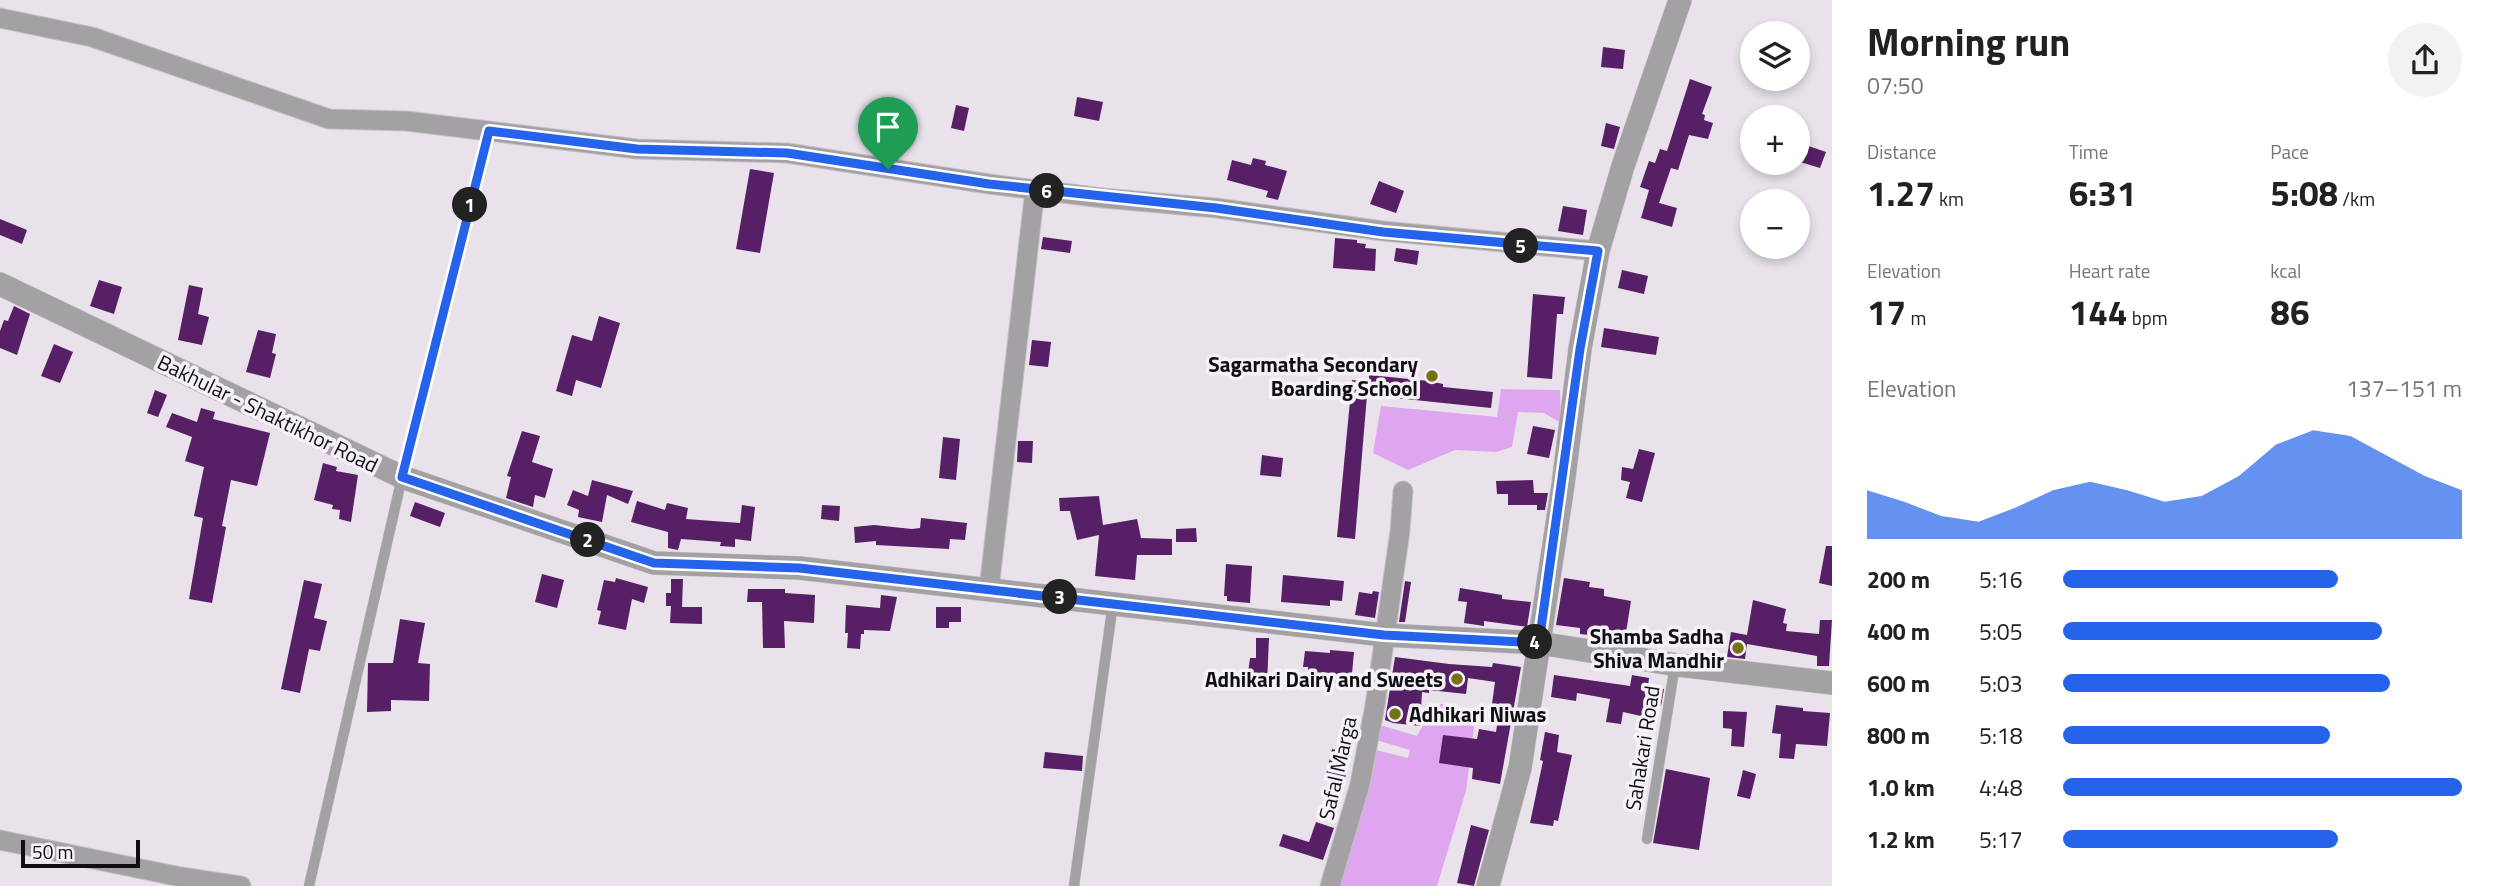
<!DOCTYPE html>
<html lang="en">
<head>
<meta charset="utf-8">
<style>
	:root { --surface:#fff; --page:#f2f2f2; --text:#202124; --muted:#757577; --accent:#2563eb }
	body { margin:0; font-family:"Titillium Web",sans-serif; background:var(--page); color:var(--text); height:100vh; display:flex; flex-direction:column; font-size:26px; white-space:nowrap }
	* { box-sizing:border-box; margin:0 }
	p { font-size:23px; color:var(--muted) }
	.icon { flex:none; width:38px; height:38px; fill:none; stroke:currentColor; stroke-width:2; stroke-linecap:round; stroke-linejoin:round }
	.map { position:relative; flex:1; overflow:hidden }
	.panel { display:flex; flex-direction:column; background:var(--surface); width:665px }
	.panel>* { flex:none }
	.controls { position:absolute; left:1740px; top:21px; display:grid; gap:14px }
	.controls a { display:grid; place-items:center; width:70px; height:70px; border-radius:50%; background:var(--surface); box-shadow:0 4px 10px #0003; font-size:35px }
	.scale { position:absolute; left:21px; bottom:18px; width:119px; box-sizing:border-box; padding-left:7px; border:4px solid #100e11; border-top:0; font-size:19px; line-height:24px; white-space:nowrap; color:#100e11; -webkit-text-stroke:5px #f6f0f8; paint-order:stroke }
	.pin { position:absolute; display:grid; place-items:center; width:60px; height:60px; color:#fff; margin:-72px -30px; border-radius:50% 50% 50% 0; rotate:-45deg; box-shadow:0 0 7px #0007 }
	.pin .icon { rotate:45deg }
	.km { position:absolute; width:35px; height:35px; margin:-18px; border-radius:50%; background:#222; color:#fff; font-size:19px; line-height:35px; text-align:center }
	.round { display:grid; place-items:center; flex:none; width:74px; height:74px; border-radius:37px; background:var(--page) }
	.summary { display:flex; align-items:center; justify-content:space-between; height:119px; padding:0 35px }
	h1 { font-size:38px; font-weight:700; line-height:52px }
	.stats { display:grid; grid-template-columns:repeat(3,1fr); gap:10px; height:119px; padding:7px 35px }
	.stats div { display:grid; align-content:center }
	.stats b { font-size:35px; font-weight:700 }
	.stats small { font-size:19px; font-weight:400 }
	.stats p { font-size:19px }
	.chart { height:196px; padding:14px 35px }
	.chart p { display:flex; justify-content:space-between }
	.chart svg { width:100%; height:126px; margin-top:7px; fill:var(--accent); opacity:.7 }
	ul { padding:0 35px; list-style:none; font-size:23px }
	li { display:grid; grid-template-columns:112px 84px 1fr; align-items:center; height:52px }
	li i { height:18px; border-radius:9px; background:var(--accent) }
	main { display:flex; flex:1; min-height:0 }
	.map>svg:first-child { display:block }
</style>
</head>
<body>
<main>
<div class="map">
<svg width="1832" height="886" viewBox="0 0 1832 886">
	<rect width="100%" height="100%" fill="#e9e2eb"/>
	<path fill="#dea6ef" d="M1501,389L1560,390L1561,423L1544,413L1518,412L1512,447L1496,452L1455,450L1408,470L1373,453L1381,406L1497,417Z
		M1426,704H1451L1474,727L1466,791L1437,886H1340L1363,808L1372,749L1408,758L1410,750L1376,740L1380,725L1417,736L1423,725Z"/>
	<path fill="#571f66" d="M1603,47L1625,50L1623,69L1601,67Z
		M1690,79L1712,87L1702,114L1705,115L1704,120L1713,123L1708,139L1689,135L1678,170L1671,168L1659,203L1677,208L1672,227L1641,218L1649,190L1640,187L1649,161L1655,163L1660,149L1667,151Z
		M1077,97L1103,102L1099,121L1074,116Z
		M956,105L969,108L964,131L951,128Z
		M1606,123L1620,127L1614,149L1601,146Z
		M1797,142L1826,152L1820,168L1797,161Z
		M1253,158L1266,161L1265,165L1287,171L1278,200L1266,197L1268,191L1227,180L1232,160L1251,165Z
		M750,169L774,173L760,253L736,249Z
		M1379,181L1404,191L1396,213L1370,204Z
		M1563,206L1587,210L1583,235L1558,231Z
		M0,219L27,230L22,244L0,235Z
		M1043,237L1072,241L1070,253L1041,249Z
		M1335,238L1357,240V243L1366,244L1365,248L1376,249L1375,271L1333,268Z
		M1396,248L1419,251L1417,265L1394,261Z
		M1622,270L1648,276L1644,294L1618,288Z
		M99,280L122,287L114,314L90,306Z
		M189,285L203,288L198,314L209,317L202,345L178,340Z
		M1533,294L1565,297L1563,314H1557L1552,379L1527,377Z
		M14,306L30,314L17,355L0,348V331L4,320L8,321Z
		M599,316L620,323L601,388L576,380L572,396L556,391L572,335L592,341Z
		M1604,328L1659,337L1656,355L1601,347Z
		M258,330L276,334L272,353L276,354L270,378L246,372Z
		M1032,340L1051,342L1048,367L1029,365Z
		M54,344L73,352L60,383L41,376Z
		M1369,375L1429,381L1443,384V387L1493,392L1491,408L1367,395L1355,539L1337,537L1352,380L1369,382Z
		M155,390L167,395L158,417L147,413Z
		M201,408L215,412L213,419L270,433L257,486L231,480L222,526L226,527L212,603L189,599L203,518L194,516L204,467L185,461L192,437L166,427L172,413L197,422Z
		M1533,426L1555,430L1549,458L1527,454Z
		M522,431L540,436L532,462L553,469L545,498L535,495L533,507L506,498L511,477L507,476Z
		M943,437L960,439L956,480L939,478Z
		M1018,441H1033L1032,463L1017,462Z
		M1639,449L1655,453L1642,502L1626,498L1630,482L1621,480L1622,467L1633,469Z
		M1262,455L1283,458L1281,477L1260,475Z
		M323,463L337,467L336,471L358,475L351,522L339,519L340,510L332,509L333,505L314,500Z
		M592,480L633,491L628,504L607,495L602,522L578,517L579,510L567,505L573,490L588,496Z
		M1533,480L1534,493H1548L1545,510H1537V505H1508V494H1497L1496,481Z
		M1099,496L1103,525L1137,519L1141,538L1172,539V555H1137L1135,580L1095,576L1099,535L1077,540L1070,511H1060L1059,498Z
		M637,501L665,510L667,503L688,508L686,519L740,523L742,505L755,507L751,541L735,539V547L720,546L721,542L681,539L678,550L668,548V532L631,522Z
		M415,502L445,513L440,527L410,516Z
		M822,505L840,506L839,521L821,519Z
		M921,518L967,523L965,540L950,539L949,549L876,545V541L855,543L854,527L874,525L912,529L920,528Z
		M1196,528L1197,542H1176V529Z
		M1826,546H1832V586L1819,583Z
		M1226,564L1252,566L1250,603L1227,601V596H1224Z
		M542,574L564,580L557,608L535,602Z
		M1283,575L1344,581L1342,601L1330,600V606L1281,602Z
		M616,578L648,587L644,603L632,599L626,630L598,624L601,611L597,610L604,580L615,582Z
		M1564,578L1590,582L1589,587L1604,589V596L1631,601L1625,639L1600,633L1599,636L1580,634V628L1556,625Z
		M671,579H683L682,607H702V624L670,623L671,606H666V593H671Z
		M304,580L322,584L314,618L327,621L320,651L309,649L300,693L281,689Z
		M1405,581L1411,582L1405,622H1399Z
		M1460,588L1502,595V599L1531,602L1527,627L1484,621V626L1464,623L1467,602L1458,601Z
		M748,589H785V593L815,595L814,623L784,621L785,648H763L762,602H747Z
		M1373,591L1379,592L1375,618L1355,615L1359,592L1372,594Z
		M881,595L897,597L890,631L864,630V634H861L860,649L847,648L848,633H845L846,605L880,608Z
		M1753,600L1786,609L1783,623L1787,624L1786,631L1819,634L1820,620H1832L1829,666H1817V656L1747,644L1745,659L1727,657L1731,632L1747,635Z
		M936,607H961V622H949V628H936Z
		M400,619L425,623L418,663L430,664L429,701L391,700V711L367,712L368,663H393Z
		M1256,638H1269L1267,684L1247,681L1250,658H1256Z
		M1330,650L1354,652L1351,685L1313,682V676L1308,675V667H1303L1305,651L1330,653Z
		M1395,657L1449,664L1492,667L1493,663L1521,667L1500,784L1472,779L1473,768L1439,763L1443,735L1477,739L1479,729L1496,732L1500,705L1492,704L1495,682L1468,678L1466,694L1429,690V693L1422,692L1420,726L1393,723L1385,720Z
		M1554,675L1630,686L1632,675L1649,678L1648,686L1664,689L1661,706L1653,705L1650,718L1623,712L1621,724L1606,722L1610,699L1577,693L1576,701L1551,697Z
		M1776,705L1803,708V711L1830,713L1827,746L1796,744L1794,759L1779,758L1781,734L1772,733Z
		M1723,711L1747,712L1744,747L1731,746L1732,729L1723,728Z
		M1545,732L1559,735L1557,752L1572,755L1558,821L1554,820L1553,826L1530,823L1543,761L1540,760Z
		M1332,749L1350,753L1345,779L1326,775Z
		M1045,752L1083,756L1082,771L1043,768Z
		M1666,769L1710,778L1699,850L1653,843Z
		M1743,770L1756,774L1750,799L1737,796Z
		M1316,822L1334,828L1323,860L1279,846L1283,834L1309,842Z
		M1471,825L1489,830L1474,886L1457,883Z"/>
	<g fill="none" stroke-linecap="round" stroke-linejoin="round">
		<g stroke="#c6c0c8" stroke-width="11">
			<path id="service" d="M1647,839L1675,665
				M309,886L402,477L489,131
				M1074,886L1113,603"/>
		</g>
		<g stroke="#c6c0c8" stroke-width="21">
			<path id="minor" d="M0,18L92,37L329,119L406,121L637,149L787,153L989,184L1103,198L1216,208L1383,231L1598,251
				M989,589L1035,189
				M0,840L181,877L241,886
				M1330,886L1360,784L1375,705L1400,531L1403,491"/>
		</g>
		<g stroke="#c6c0c8" stroke-width="24">
			<path id="tertiary" d="M0,284L402,477L654,563L799,568L1384,635L1539,643L1678,665L1832,683
				M1488,886L1520,768L1563,485L1580,349L1598,251L1623,166L1680,0"/>
		</g>
		<use href="#service" stroke="#a4a1a5" stroke-width="10"/>
		<use href="#minor" stroke="#a4a1a5" stroke-width="19"/>
		<use href="#tertiary" stroke="#a4a1a5" stroke-width="23"/>
	</g>
	<g fill="none" stroke-linecap="round" stroke-linejoin="round">
		<g stroke="#fff" stroke-width="14">
			<path id="route" d="M489,131L637,149L787,153L989,184L1216,208L1383,232L1598,251L1580,349L1539,643L1384,635L799,568L654,563L402,477Z"/>
		</g>
		<use href="#route" stroke="#2563eb" stroke-width="9"/>
	</g>
	<g fill="#737215" stroke="#f6f0f8" stroke-width="2.5">
		<circle cx="1432" cy="376" r="7"/>
		<circle cx="1738" cy="648" r="7"/>
		<circle cx="1457" cy="679" r="7"/>
		<circle cx="1395" cy="714" r="7"/>
	</g>
	<g text-anchor="middle" dominant-baseline="central" stroke-width="7" stroke-linejoin="round" paint-order="stroke">
		<g font-size="21" font-weight="bold" fill="#100e11" stroke="#f6f0f8" text-anchor="end">
			<text x="1418" y="364">Sagarmatha Secondary<tspan x="1418" dy="24">Boarding School</tspan></text>
			<text x="1724" y="636">Shamba Sadha<tspan x="1724" dy="24">Shiva Mandhir</tspan></text>
			<text x="1443" y="679">Adhikari Dairy and Sweets</text>
			<text x="1409" y="714" text-anchor="start">Adhikari Niwas</text>
		</g>
		<g font-size="21" fill="#100e11" stroke="#f6f0f8">
			<text transform="translate(268 413) rotate(26)">Bakhular - Shaktikhor Road</text>
			<text transform="translate(1642 748) rotate(-81)">Sahakari Road</text>
			<text transform="translate(1337 768) rotate(-77)">Safal Marga</text>
		</g>
	</g>
</svg>
<div class="controls">
<a><svg class="icon" aria-label="layers" viewBox="0 0 24 24"><path d="M12 4l9 5-9 5-9-5zM3 14l9 5 9-5"/></svg></a>
<a>+</a>
<a>−</a>
</div>
<div class="scale">50 m</div>
<div class="pin" style="left:888px;top:169px;background:#1e9e55"><svg class="icon" aria-label="arrive" viewBox="0 0 24 24"><path d="M6 21V4h12l-3 4 3 4H6"/></svg></div>
<b class="km" style="left:470px;top:205px">1</b>
<b class="km" style="left:588px;top:540px">2</b>
<b class="km" style="left:1060px;top:597px">3</b>
<b class="km" style="left:1535px;top:642px">4</b>
<b class="km" style="left:1521px;top:246px">5</b>
<b class="km" style="left:1047px;top:191px">6</b>
</div>
<section class="panel">
<div class="summary"><div><h1>Morning run</h1><p>07:50</p></div><a class="round"><svg class="icon" aria-label="share" viewBox="0 0 24 24"><path d="M12 15V3M7 8l5-5 5 5M5 13v7h14v-7"/></svg></a></div>
<div class="stats">
<div><p>Distance</p><b>1.27<small> km</small></b></div>
<div><p>Time</p><b>6:31</b></div>
<div><p>Pace</p><b>5:08<small> /km</small></b></div>
</div>
<div class="stats">
<div><p>Elevation</p><b>17<small> m</small></b></div>
<div><p>Heart rate</p><b>144<small> bpm</small></b></div>
<div><p>kcal</p><b>86</b></div>
</div>
<div class="chart"><p><span>Elevation</span>137–151 m</p>
<svg viewBox="0 0 160 44" preserveAspectRatio="none"><path d="M0 44V27L10 31L20 36L30 38L40 33L50 27L60 24L70 27L80 31L90 29L100 22L110 11L120 6L130 8L140 15L150 22L160 27V44z"/></svg>
</div>
<ul>
<li><b>200 m</b>5:16<i style="width:69%"></i></li>
<li><b>400 m</b>5:05<i style="width:80%"></i></li>
<li><b>600 m</b>5:03<i style="width:82%"></i></li>
<li><b>800 m</b>5:18<i style="width:67%"></i></li>
<li><b>1.0 km</b>4:48<i style="width:100%"></i></li>
<li><b>1.2 km</b>5:17<i style="width:69%"></i></li>
</ul>
</section>
</main>
</body>
</html>
